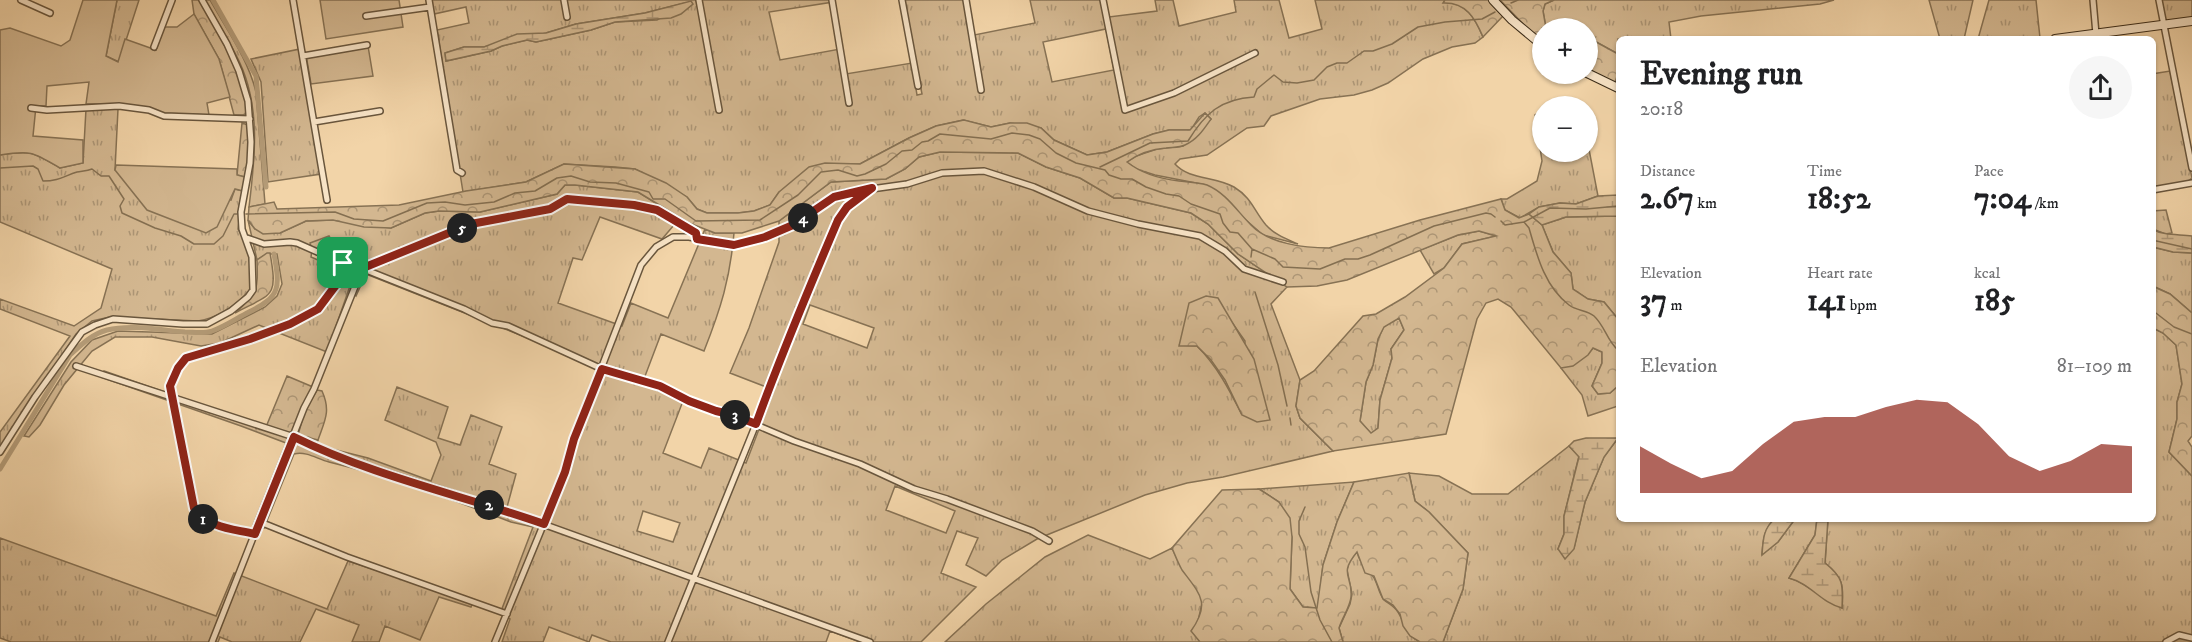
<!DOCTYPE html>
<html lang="en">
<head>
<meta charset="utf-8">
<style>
	:root { --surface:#fff; --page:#f6f6f6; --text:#202124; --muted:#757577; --accent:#8f2418 }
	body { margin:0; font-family:"IM FELL DW Pica",serif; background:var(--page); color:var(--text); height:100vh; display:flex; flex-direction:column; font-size:22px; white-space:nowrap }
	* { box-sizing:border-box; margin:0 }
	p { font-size:20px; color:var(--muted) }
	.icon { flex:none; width:33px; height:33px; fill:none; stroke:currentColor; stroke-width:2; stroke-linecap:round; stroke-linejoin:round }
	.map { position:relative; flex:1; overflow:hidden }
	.sheet { position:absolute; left:1616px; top:36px; width:540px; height:486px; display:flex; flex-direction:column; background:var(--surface); border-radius:9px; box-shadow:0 2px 4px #0004 }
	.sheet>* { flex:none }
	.controls { position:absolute; left:1532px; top:18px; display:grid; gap:12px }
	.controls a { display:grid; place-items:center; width:66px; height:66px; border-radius:50%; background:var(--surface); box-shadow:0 2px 4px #0004; font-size:30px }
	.pin { position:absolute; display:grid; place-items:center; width:51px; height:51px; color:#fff; margin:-26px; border-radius:12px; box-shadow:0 3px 9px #0006 }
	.km { position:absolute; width:30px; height:30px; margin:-15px; border-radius:50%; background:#222; color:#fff; font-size:16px; line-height:30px; text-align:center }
	.round { display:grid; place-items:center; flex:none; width:63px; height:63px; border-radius:32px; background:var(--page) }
	.headline { display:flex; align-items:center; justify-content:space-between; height:102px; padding:0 24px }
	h1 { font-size:33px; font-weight:700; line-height:45px }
	.metrics { display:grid; grid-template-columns:repeat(3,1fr); gap:9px; height:102px; padding:6px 24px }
	.metrics div { display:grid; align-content:center }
	.metrics b { font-size:30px; font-weight:700 }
	.metrics small { font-size:16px; font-weight:400 }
	.metrics p { font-size:16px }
	.chart { height:168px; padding:12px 24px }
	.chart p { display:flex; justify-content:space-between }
	.chart svg { width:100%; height:108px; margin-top:6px; fill:var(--accent); opacity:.7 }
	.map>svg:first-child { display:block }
</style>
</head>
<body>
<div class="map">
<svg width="2192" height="642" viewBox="0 0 2192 642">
	<defs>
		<pattern id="grass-tufts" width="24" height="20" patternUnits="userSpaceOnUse" patternTransform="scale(1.5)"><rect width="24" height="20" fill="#d3b790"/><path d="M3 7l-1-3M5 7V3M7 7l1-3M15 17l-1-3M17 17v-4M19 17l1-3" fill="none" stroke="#ac9575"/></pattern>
		<pattern id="forest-crowns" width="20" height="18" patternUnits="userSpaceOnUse" patternTransform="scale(1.5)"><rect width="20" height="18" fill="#d3b790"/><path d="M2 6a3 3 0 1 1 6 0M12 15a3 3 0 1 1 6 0" fill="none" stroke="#ac9575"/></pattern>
		<pattern id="wetland-marsh" width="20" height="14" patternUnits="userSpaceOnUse" patternTransform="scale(1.5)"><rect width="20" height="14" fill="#d3b790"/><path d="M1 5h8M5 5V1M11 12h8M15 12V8" fill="none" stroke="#ac9575"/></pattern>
	</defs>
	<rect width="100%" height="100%" fill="#f2d4a8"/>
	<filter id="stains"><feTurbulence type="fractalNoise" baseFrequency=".00333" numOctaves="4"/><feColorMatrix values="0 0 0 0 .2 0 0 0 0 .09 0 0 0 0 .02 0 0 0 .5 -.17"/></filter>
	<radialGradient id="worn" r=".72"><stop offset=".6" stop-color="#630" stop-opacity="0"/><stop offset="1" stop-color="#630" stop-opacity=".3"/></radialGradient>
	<path fill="url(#grass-tufts)" stroke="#877254" stroke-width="1.5" fill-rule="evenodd" d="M117,0H139L119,62L106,56Z
		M205,0H210C227,30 248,59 256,92L265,204L249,207C255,158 261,107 239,61C229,40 216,20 205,0Z
		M431,0H696L697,4L703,0H833V2L769,12L780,60L840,49L846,74L912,63L917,95L922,94L904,0H965L981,93L983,92L974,35L1035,23L1030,0H1105L1109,17L1157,11L1155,0H1173L1179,26L1236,12L1234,0H1279L1289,38L1322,29L1315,0H1445L1444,2C1467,3 1475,18 1483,37L1475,43L1452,47L1423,59L1388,83L1372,90L1354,95L1320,99L1271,116L1264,126L1247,128L1207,155L1180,159L1175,164C1189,180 1215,176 1234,187C1252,198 1254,211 1266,225C1275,235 1287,239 1298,244L1263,235L1206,185L1155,175L1136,169L1127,162L1136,156L1157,149L1183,146L1211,119L1205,113L1199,117L1191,130H1169L1153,134L1107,152L1087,155L1054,140L1041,128L1010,123L991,127L963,120L936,126L909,138L860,164H845L779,192L770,205L754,211L738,213H707L697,209L687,197L635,169L615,167L564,164L526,182L463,192L437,30L469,23L466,7L434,14ZM685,3L657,20L615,22L591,30L536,42L527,40L502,46L491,51L446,61L445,53L464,47H484L546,33L576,24L645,13ZM1106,29L1114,70L1052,82L1043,42Z
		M1554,0H1834L1820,4L1701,16L1669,22L1671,39H1618V54L1587,37V28H1546L1543,11L1545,4Z
		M1929,0H1973L1964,39H1940Z
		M1989,0H2036L2040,38L1978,39Z
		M2161,0H2192V20L2165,23Z
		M300,49L321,174L268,182L261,82L251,59Z
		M2170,71L2192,178L2187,182L2153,187L2152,74Z
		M86,109H118L115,170L231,200L235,189L243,191L238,229C250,247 252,269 250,290C236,305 218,318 198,321L110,317L92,321L76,334L0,448V432L70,336L0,309V299L74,326L101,308L112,269L0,222V155C32,150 33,152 60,168L83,163Z
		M1542,111V152H1587V139L1598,196L1576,204L1560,203L1539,207L1520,218L1505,210L1501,199H1507L1537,181L1542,161L1535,115Z
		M940,152L1018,153L1046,167L1080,178L1114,198H1127L1191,213L1208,224L1238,254L1287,287L1271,304L1300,380L1296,406L1300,418L1333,451L1223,477L1187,483L1145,495L1037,539L1002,560L986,576L966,565L978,538L957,531L941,573L976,587L921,642H860L830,631L826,642H611L592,635L589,642L549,627L543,642H502L510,619L500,614L533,527L511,522C451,499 391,477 329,462C317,459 307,451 294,454L264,528L253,525L286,443L241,426L101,377L104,371L266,427L318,440L316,445L368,458L431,481L441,455L436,442L385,420L397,387L448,407L438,438L460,445L471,415L502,427L489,464L516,474L507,507L542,521L606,369L366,274L356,296L354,294L357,280L354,266L360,246C340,239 332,241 312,250L311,257L348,273L350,286L327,352L259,325L220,343L201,346L152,337H115L92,351L64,385L40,425L29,437L24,436L71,362L92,340L118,331L212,334L265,307L277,296L282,284L277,254H267L257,260L248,220L255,229L280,233L306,221L333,220L391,228L425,213L439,211L480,212L557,194L565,185H575L638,192L680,218L662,239L600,217L582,260L573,258L558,303L622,326L631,303L668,318L705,229L715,233H734C730,279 721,308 704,351L661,334L642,384L683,401L663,453L701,468L709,448L746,463L774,390L730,373L749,328L779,242V221L831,182L886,179L905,169L919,157ZM810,305L874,328L867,348L803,324ZM1233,324L1245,341L1242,415C1229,389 1217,366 1197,346L1179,345ZM895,486L955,511L946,533L886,510ZM643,511L680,523L673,542L637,531Z
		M2166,210L2172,233L2165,234L2153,229L2152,211Z
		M1618,216V319L1604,302L1588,299L1573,289L1571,273L1553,252L1542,225L1566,217Z
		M1479,231L1497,236L1462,244L1444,268L1434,274L1420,250L1458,235Z
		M2152,247L2173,252L2192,253V313L2170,294L2153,286Z
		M1399,318L1404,330L1391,349L1392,358L1380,400L1378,428L1371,434L1360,421L1366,382L1373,365L1378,339L1384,326Z
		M2153,328L2163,333L2176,345L2182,384L2177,402V419L2169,452L2192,476V642H1443L1463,589L1468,553L1429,512L1415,501L1409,473L1439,476L1472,494H1508L1569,446L1579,456L1564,516V534L1558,549L1574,548L1585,502L1604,457L1618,438V519H1775C1764,528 1763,540 1762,554L1778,542L1795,519H1817L1815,535L1789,578L1798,581L1842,608C1844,586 1843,577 1825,563L1828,519H2152Z
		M1593,348L1602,352V363L1592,386L1598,394L1610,393L1618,386V406L1588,416L1582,395L1561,368L1587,355Z
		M1354,482L1337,522L1323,565L1318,608L1303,607L1290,589L1292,537L1279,502L1259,489Z
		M1088,535L1150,559L1172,548C1180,567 1193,581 1203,599L1195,634L1200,642H945L986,604L1045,557Z
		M0,538L216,616L234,573L327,609L348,561L473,602L471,607L439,597L420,640L385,626L379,642H352L359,625L316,609L300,642H232L220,637L218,642H11L0,638Z
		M1357,551C1360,566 1368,566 1374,578C1378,585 1379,594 1384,600C1389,604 1394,606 1398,612C1407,626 1402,631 1420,642H1343L1339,628L1350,604L1352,594L1347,570L1349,562Z"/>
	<path fill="url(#forest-crowns)" stroke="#877254" stroke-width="1.5" fill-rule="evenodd" d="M192,0H199C211,21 255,92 245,115H234L219,59L194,14Z
		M1445,0H1488L1503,16L1483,37C1475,18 1466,2 1443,3Z
		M1500,0H1554L1545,4L1543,11L1546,28H1542V39L1530,31Z
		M1587,37L1618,54V73L1615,83L1587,69Z
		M1205,113L1211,119C1204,129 1197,140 1185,145C1179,148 1172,147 1166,148C1153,149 1138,154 1127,162C1141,173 1161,179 1179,181C1188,182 1198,182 1207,185C1226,193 1237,211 1251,225C1269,244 1305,248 1329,248L1420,220L1501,199L1505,210L1519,218L1529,214L1542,225L1553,252L1571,273L1573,289L1588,299L1604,302L1618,319V386L1610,393L1598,394L1592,386L1602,363V352L1593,348L1588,355L1573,366L1561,368L1511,307L1498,299L1486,303L1477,319L1446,434L1333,451L1300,418L1296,406L1300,380L1314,371L1363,316L1376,314L1405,297L1444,268L1462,244L1496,236L1479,231L1458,235L1347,280L1317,286L1287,287L1238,254L1208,224L1191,213L1127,198H1114L1080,178L1046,167L1018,153L940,152L919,157L905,169L886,179L831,182L779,221L742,233H715L689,223L638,192L575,185H565L557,194L480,212L439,211L425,213L391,228L364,227L333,220L306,221L280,233L263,234L255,229L248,220L249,207L274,202L277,209L399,205L466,191L526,182L564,164L635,169L666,183L687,197L697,209L707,213H738L754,211L770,205L779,192L809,167L825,163L860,164L909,138L936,126L964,120L991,127L1010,123H1027L1041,128L1054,140L1087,155L1107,152L1153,134L1169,130H1190ZM1399,318L1404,330L1391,349L1392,358L1380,400L1378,428L1371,433L1360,421L1366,382L1373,365L1378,339L1384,327Z
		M242,123L248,125L249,153L245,177L237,175Z
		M329,236L332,241L348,242L361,246L354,266L312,250L310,243Z
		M267,253H270C278,298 273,293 235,313C258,293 258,290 257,260Z
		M2152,286L2170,294L2192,313V436L2188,441L2192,447V476L2169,452L2177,419V402L2182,384L2176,345L2163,333L2153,328Z
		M1206,296L1218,298L1254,359L1270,420L1257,422L1242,415L1225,380L1211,360L1197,346H1179L1189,303Z
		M287,376L313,387L293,433L266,427Z
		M317,390L322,391C331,411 325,420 318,440L298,435L305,410Z
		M1409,473L1415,501L1429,512L1468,553L1463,589L1443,642H1420L1410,636L1403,626L1400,614L1393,605L1383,599L1374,576L1365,573L1357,552C1338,575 1353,575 1351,597C1350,607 1342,618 1339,628L1343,642H1200L1191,631C1211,603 1200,594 1182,570C1178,563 1175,555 1172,548L1222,490L1259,489L1279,502L1290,518L1292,537L1290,589L1303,607L1317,608L1323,565L1337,522L1354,482Z"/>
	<path fill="url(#wetland-marsh)" stroke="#877254" stroke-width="1.5" d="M691,1L693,4L681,14L671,18L615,22L591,30L536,42L527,40L502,46L491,51L446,61L445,53L464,47H484L517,34L546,33L576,24L645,13Z
		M1618,195V216L1566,217L1542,225L1529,214L1539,207L1560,203L1576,204L1598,196Z
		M2152,229C2164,236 2179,234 2192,236V253L2173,252L2153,247Z
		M1586,438H1618L1604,457L1585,502L1574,549L1565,559L1558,549L1564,534V516L1579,457L1569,446L1574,441Z
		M1775,519H1795L1778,542L1762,555C1763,541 1763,528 1775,519Z
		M1817,519H1828L1825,563C1844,578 1843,585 1842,608C1820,602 1811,584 1789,578L1815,535Z"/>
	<path fill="#d3b790" stroke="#877254" stroke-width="1.5" d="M83,0H117L106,56L118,62L125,39L156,50L164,27H177L194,14L219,59L230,97L207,103L209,115L161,113L149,108L123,104H86L89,82L47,86L46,106H36L33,136L83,140V163L60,168C33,152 31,150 0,155V30L10,28L61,46L70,40Z
		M320,0H399L403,27L326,39Z
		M368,46L373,76L311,84L306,55Z
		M116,165L237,169V175L245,177L243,191L235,189L217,227L206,233L147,210L115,170Z"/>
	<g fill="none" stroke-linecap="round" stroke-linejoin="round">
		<path stroke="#846f51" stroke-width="1.5" d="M1511,3L1518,0
			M1100,167L1150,143L1188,141C1205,113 1221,99 1254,97L1257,89L1274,75L1283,82L1297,83L1314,80L1327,67L1337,63H1347L1364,51H1373L1392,44L1418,27L1445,22L1482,19L1495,12
			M0,168L33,166L38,169L43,181C59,181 64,176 77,172C82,171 87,171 92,169L101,176H109L124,199L120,206L122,213L155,228L181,236L194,244H214L223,236L234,214H237
			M246,214L335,212L354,219L383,221L427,203L445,202L465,205L494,202L515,193L535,191L557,178L571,176L590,182L616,183L649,192L653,199H665L696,221L760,220L798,195L821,172L838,170L857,176L865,174L886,164L902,151L912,150L922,142L928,141L940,134L991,139L1012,133L1029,135L1040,139L1056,153L1076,163L1105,170L1109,175L1121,179H1132L1146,187L1166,194L1179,196L1191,204L1220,214L1223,223L1230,232L1238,233L1252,249L1275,259L1283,267L1320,269L1345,259H1358L1370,255L1434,226L1486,213L1491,214L1495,217
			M1501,221L1505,225L1524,222L1529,228C1537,256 1545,287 1569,305C1577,311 1587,310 1594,316C1605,326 1607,341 1618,350
			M1524,222L1550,208L1586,209L1618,206
			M2152,240L2192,249
			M1251,257L1252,249
			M1255,292L1278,365L1287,406
			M2152,310L2174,327L2192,334
			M1290,418L1291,425
			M1305,507L1299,521V534L1305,547L1311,592L1320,620L1332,642"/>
		<path stroke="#b49b77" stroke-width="5" d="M213,0L256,76L266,187
			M0,469L70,355C81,345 92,334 107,330C131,324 160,330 185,332C193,332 204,334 212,331C224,327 237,318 249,312C281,296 280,288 274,254
			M2174,642L2181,640L2192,642"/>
		<g stroke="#69563d" stroke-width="8">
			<path id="street" d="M21,0L50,13
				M293,0L327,200
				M429,0L457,170L462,173
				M564,0L567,17
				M699,0L719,110
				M832,0L849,103
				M902,0L918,86
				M966,0L981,90
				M1103,0L1125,110L1174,93L1255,53
				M2093,0L2096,34
				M2159,0L2192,168
				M366,16L430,7
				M154,47L172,0
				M303,56L367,45
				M31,108L47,110L119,106L149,110L164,116L250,119
				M314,122L380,111
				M2152,190L2192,183
				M361,268L464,309L492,323L508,326L602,369L660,386L689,401L715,411L733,415L794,441L860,464L914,489L947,499L1032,531L1049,541
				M362,268L471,224L550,209L567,199L634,205L657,210L696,233L697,239
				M76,366L294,437L319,450L354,462L493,506L870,642
				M0,452L35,397L82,332L95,325L113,319L183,324H207L231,311L248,297L253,290L252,257L242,229L241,212L250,163L251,142L248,101L239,71L227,44L202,0
				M260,522L347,557L507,614
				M255,534C229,528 212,529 194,508L170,386L178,367L186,358L250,339L290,324L318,309L339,281L343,263
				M212,642L304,408L314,389L360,274L358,270L297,243L290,242L264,244L247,238
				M495,642L565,472L574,439L641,265L656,247L673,237H689L734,245L765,237L793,226L822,203L843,193L907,184L942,173L984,171L1034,187L1088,211L1138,224L1200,236L1225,251L1244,269L1283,282
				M668,642L756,424L775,370L789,340L838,220L847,207L869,189
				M2166,642L2179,635L2192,638"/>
		</g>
		<g stroke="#3b2c19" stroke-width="10">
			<path id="secondary" d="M1493,0L1512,20L1542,45
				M2055,39L2192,21
				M1587,73L1618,88"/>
		</g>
		<use href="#street" stroke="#f7e3c6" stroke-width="5"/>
		<use href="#secondary" stroke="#f7e3c6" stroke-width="8"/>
	</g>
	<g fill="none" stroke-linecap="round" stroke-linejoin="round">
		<g stroke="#fff" stroke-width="12">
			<path id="route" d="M872,188L847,207L838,220C809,288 781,355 756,424L733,415L716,411L689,401L660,386L602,369L574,439L565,472L544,524C461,495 373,476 294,437L255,534C229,528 212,529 194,508L170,386L178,368L186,358L250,339L290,324L318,309L339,281L343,263L358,270L471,224L550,209L567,199L634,205L657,210L696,233L697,239L734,245L765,237L793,225L834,197Z"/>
		</g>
		<use href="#route" stroke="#8f2418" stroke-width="8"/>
	</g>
	<rect width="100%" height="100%" filter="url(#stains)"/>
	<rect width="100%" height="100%" fill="url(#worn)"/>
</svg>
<div class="controls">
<a>+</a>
<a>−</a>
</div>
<div class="pin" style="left:343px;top:263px;background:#1e9e55"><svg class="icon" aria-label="arrive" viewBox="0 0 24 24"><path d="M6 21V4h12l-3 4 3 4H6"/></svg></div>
<b class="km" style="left:203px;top:519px">1</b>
<b class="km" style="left:489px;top:505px">2</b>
<b class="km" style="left:735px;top:415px">3</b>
<b class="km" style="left:803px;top:218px">4</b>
<b class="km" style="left:462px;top:228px">5</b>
<section class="sheet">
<div class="headline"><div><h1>Evening run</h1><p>20:18</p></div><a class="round"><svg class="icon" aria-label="share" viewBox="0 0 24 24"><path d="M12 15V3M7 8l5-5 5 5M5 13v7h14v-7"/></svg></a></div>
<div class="metrics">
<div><p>Distance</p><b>2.67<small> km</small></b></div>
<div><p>Time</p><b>18:52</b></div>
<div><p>Pace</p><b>7:04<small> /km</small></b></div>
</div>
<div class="metrics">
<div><p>Elevation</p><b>37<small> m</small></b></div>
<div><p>Heart rate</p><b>141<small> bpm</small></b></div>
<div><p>kcal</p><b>185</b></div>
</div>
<div class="chart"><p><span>Elevation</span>81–109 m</p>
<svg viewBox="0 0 160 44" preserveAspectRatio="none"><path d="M0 44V25L10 32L20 38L30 35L40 24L50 15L60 13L70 13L80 9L90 6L100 7L110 16L120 29L130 35L140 31L150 24L160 25V44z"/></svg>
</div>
</section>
</div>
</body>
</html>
